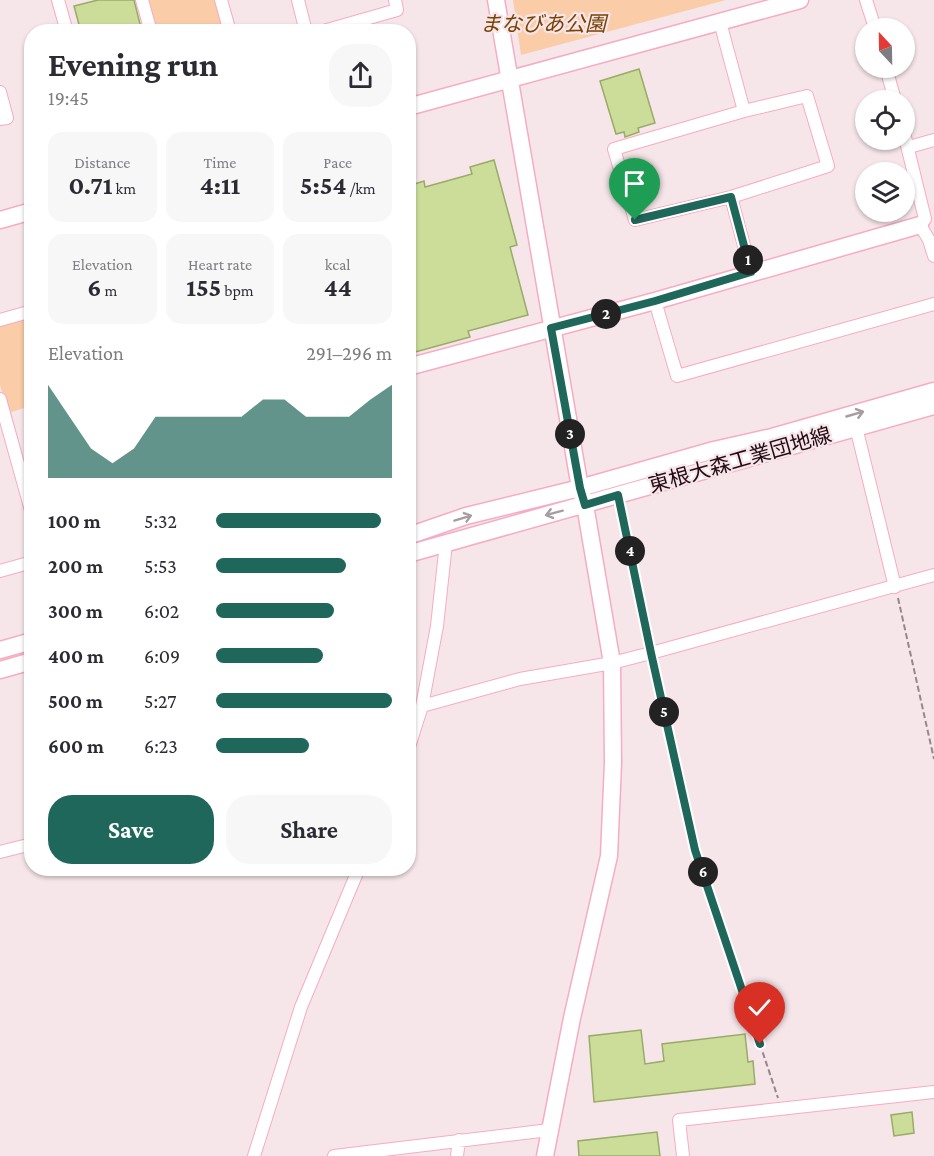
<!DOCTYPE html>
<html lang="en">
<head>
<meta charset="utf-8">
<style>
	:root { --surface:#fff; --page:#f7f7f7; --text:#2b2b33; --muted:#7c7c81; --accent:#20675b }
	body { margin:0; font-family:"Crimson Pro","Noto Sans JP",serif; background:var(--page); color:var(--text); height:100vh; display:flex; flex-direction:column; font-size:22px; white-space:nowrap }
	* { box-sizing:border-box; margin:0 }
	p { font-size:20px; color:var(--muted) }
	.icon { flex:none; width:33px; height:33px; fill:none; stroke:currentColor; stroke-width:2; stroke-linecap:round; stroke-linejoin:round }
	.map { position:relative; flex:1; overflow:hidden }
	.details { position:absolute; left:24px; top:24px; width:392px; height:852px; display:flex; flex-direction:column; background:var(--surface); border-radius:24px; box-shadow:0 2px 4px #0004 }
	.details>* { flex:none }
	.needle { width:39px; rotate:338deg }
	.tools { position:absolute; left:855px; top:18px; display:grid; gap:12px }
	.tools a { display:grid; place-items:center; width:60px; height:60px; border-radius:50%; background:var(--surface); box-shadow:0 2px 4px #0004; font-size:30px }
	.pin { position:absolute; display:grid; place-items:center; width:51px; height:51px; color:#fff; margin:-62px -26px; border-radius:50% 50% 50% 0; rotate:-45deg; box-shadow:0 0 6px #0007 }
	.pin .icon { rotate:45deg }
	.km { position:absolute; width:30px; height:30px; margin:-15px; border-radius:50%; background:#222; color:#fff; font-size:16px; line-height:30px; text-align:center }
	.round { display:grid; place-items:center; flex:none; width:63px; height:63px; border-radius:24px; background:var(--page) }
	.summary { display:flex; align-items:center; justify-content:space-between; height:102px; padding:0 24px }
	h1 { font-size:33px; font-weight:700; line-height:45px }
	.metrics { display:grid; grid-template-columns:repeat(3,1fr); gap:9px; height:102px; padding:6px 24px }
	.metrics div { display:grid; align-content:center; border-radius:15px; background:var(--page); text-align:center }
	.metrics b { font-size:26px; font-weight:700 }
	.metrics small { font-size:16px; font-weight:400 }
	.metrics p { font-size:16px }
	.chart { height:168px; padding:12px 24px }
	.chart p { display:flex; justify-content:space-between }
	.chart svg { width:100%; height:108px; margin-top:6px; fill:var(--accent); opacity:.7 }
	.action { display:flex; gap:12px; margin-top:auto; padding:12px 24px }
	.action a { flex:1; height:69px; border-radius:24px; background:var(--accent); color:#fff; font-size:24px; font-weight:700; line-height:69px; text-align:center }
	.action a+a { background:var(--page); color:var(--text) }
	ul { padding:0 24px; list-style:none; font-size:20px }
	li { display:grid; grid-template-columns:96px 72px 1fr; align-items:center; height:45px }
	li i { height:15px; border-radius:8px; background:var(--accent) }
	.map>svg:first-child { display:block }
</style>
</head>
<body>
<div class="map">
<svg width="934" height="1156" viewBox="0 0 934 1156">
	<rect width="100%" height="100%" fill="#f6e6ea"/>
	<path fill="#facca8" d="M149,0H215L223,31H157Z
		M513,0H726L521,55Z
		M31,314V406L8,413L0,385V323Z"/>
	<path fill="#ccdd9a" stroke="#9aaa68" stroke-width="1.5" d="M98,0H134L142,32H81L74,6Z
		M639,69L655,123L638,128L639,132L625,137L624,132L616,134L600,81Z
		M494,160L517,245L510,247L528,315L468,331L470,337L408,354V186L424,181L425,187L472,174L470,167Z
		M641,1030L645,1064L664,1061L662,1044L745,1034L748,1062L753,1061L755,1084L594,1102L589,1036Z
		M912,1112L914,1133L894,1136L891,1115Z
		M657,1132L660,1156H579L578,1141Z"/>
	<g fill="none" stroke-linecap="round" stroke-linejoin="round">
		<g stroke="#f6acc2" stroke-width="14">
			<path id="street" d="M58,0L67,32
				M142,0L151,32
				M221,0L230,32
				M298,0L306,32
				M866,0L875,28
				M720,22L744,111
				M320,32L397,10L395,0
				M886,68L895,100
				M0,92L7,118L0,119
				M807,96L828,166L731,197L635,220L614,149L744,111Z
				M904,133L925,219L920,225L929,240L934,256
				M909,147L934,140
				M731,197L751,272
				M655,301L677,376L934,304
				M0,320L32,311
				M0,399L32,514
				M856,427L895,587
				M0,571L32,562
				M422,706L520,679L612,663L651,653L934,575
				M408,750L422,706L437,626L446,543
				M0,852L32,844
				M254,1156L301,1007L359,868
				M334,1156L549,1130
				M457,1156L459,1140
				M683,1156L679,1120L934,1092"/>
		</g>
		<g stroke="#f6acc2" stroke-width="19">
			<path id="secondary" d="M496,0L580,488L585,505L612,663L613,763L609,856L572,1018L545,1156
				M408,107L800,0
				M0,220L32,211
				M408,367L655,301L920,225
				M408,536L466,516L580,488L714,450L772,437L934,391
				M408,554L934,406
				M0,650L32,641
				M0,670L32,661"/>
		</g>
		<path stroke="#99858b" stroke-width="2" stroke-dasharray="6 3" stroke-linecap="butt" d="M621,507L649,642
			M898,598L934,759
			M653,663L695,850L778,1098"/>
		<use href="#street" stroke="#fff" stroke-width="12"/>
		<use href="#secondary" stroke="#fff" stroke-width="16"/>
	</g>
	<defs><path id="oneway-shaft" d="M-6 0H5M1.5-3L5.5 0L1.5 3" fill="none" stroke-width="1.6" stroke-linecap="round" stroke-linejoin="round" transform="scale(1.5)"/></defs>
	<g stroke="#a79da1">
		<use href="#oneway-shaft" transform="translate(855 414) rotate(-16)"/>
		<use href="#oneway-shaft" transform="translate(554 513) rotate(165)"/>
		<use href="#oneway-shaft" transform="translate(463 518) rotate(-17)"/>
	</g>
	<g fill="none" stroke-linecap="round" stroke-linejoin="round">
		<g stroke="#fff" stroke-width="12">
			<path id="route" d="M635,220L731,197L751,272L655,301L551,328L580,488L585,505L618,495L651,653L695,850L760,1044"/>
		</g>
		<use href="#route" stroke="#20675b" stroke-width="8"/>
	</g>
	<g text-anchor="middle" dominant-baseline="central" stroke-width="4.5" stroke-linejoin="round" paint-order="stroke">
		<g font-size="21" font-style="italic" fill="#794102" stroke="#f6e6ea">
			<text x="543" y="24">まなびあ公園</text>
		</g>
		<g font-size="21" fill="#230a13" stroke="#f6e6ea">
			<text transform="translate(740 460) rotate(-16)">東根大森工業団地線</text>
		</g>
	</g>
</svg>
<div class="tools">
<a><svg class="needle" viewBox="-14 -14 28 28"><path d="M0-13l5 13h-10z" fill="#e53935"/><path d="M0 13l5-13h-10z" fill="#7c7c81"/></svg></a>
<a><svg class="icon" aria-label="locate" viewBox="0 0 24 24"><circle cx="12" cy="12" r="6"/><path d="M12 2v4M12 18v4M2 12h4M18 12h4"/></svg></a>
<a><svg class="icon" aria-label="layers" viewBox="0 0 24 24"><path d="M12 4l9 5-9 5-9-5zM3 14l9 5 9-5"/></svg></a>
</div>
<div class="pin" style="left:635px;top:220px;background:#1e9e55"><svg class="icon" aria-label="arrive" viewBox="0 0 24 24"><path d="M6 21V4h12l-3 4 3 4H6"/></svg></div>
<div class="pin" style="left:760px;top:1044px;background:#d93025"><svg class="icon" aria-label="check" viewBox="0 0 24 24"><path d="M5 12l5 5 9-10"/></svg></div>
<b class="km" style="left:748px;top:260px">1</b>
<b class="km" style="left:606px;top:314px">2</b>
<b class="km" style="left:570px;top:434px">3</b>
<b class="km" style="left:630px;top:551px">4</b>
<b class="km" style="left:664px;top:712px">5</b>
<b class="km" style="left:703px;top:872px">6</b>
<section class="details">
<div class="summary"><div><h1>Evening run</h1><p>19:45</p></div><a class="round"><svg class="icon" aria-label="share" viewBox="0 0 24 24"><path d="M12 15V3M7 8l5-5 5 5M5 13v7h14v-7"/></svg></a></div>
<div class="metrics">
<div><p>Distance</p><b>0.71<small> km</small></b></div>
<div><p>Time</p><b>4:11</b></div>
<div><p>Pace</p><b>5:54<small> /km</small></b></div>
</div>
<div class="metrics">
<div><p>Elevation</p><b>6<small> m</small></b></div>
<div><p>Heart rate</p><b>155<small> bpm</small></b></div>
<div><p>kcal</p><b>44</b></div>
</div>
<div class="chart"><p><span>Elevation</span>291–296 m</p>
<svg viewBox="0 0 160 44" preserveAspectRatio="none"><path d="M0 44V6L10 19L20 32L30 38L40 32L50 19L60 19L70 19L80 19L90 19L100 12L110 12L120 19L130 19L140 19L150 12L160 6V44z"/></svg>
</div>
<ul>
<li><b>100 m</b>5:32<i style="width:94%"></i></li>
<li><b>200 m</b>5:53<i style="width:74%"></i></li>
<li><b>300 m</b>6:02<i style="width:67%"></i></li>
<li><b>400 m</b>6:09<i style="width:61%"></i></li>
<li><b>500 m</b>5:27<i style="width:100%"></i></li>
<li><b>600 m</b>6:23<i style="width:53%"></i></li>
</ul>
<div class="action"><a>Save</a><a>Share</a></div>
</section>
</div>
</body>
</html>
